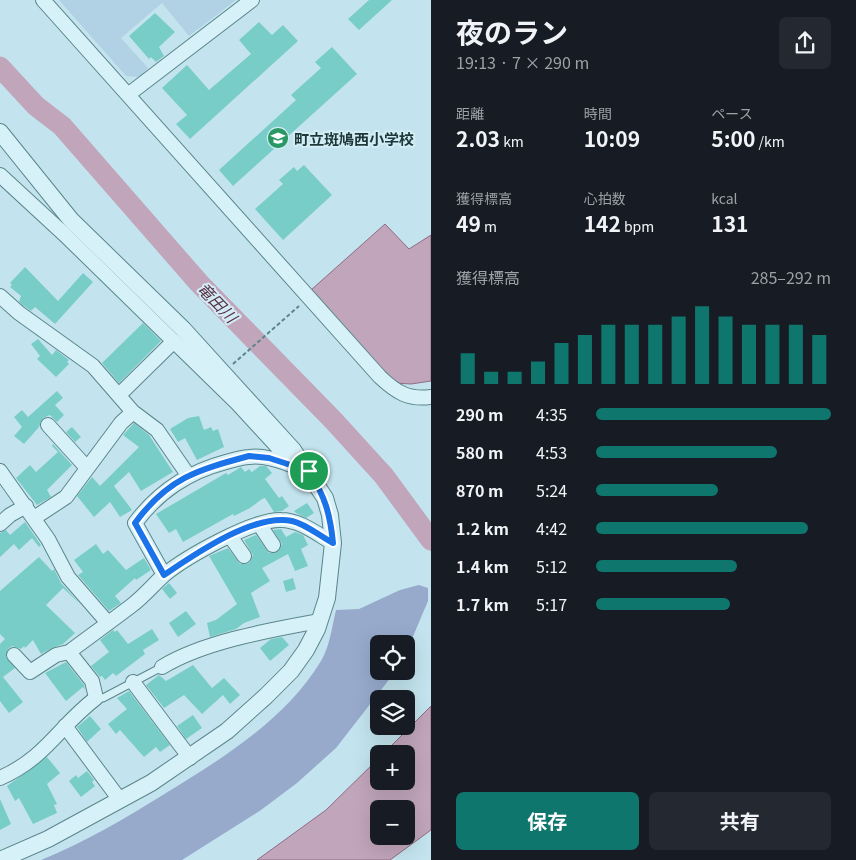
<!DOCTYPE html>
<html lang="ja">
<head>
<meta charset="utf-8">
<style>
	:root { --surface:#171b24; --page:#242831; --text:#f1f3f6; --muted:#9ea1a6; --accent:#0f766e }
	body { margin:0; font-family:Georgia,"Noto Sans JP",serif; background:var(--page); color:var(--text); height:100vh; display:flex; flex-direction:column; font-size:19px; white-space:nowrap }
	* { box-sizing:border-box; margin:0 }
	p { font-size:16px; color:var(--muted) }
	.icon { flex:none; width:28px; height:28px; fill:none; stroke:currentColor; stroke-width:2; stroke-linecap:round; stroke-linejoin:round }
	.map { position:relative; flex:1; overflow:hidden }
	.sheet { display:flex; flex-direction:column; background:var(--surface); width:425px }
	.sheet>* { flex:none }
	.tools { position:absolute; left:370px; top:635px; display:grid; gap:10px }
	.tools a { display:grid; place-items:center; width:45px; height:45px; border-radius:8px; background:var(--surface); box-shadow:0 5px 20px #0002; font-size:25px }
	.pin { position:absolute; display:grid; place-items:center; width:42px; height:42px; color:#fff; margin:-21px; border:2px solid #fff; border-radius:50%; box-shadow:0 1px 5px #0007 }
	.round { display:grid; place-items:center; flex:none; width:52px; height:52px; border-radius:8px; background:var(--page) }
	.overview { display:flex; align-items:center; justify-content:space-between; height:85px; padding:0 25px }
	h1 { font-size:28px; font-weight:700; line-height:38px }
	.figures { display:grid; grid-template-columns:repeat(3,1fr); gap:8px; height:85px; padding:5px 25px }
	.figures div { display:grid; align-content:center }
	.figures b { font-size:21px; font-weight:700 }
	.figures small { font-size:14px; font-weight:400 }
	.figures p { font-size:14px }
	.chart { height:140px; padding:10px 25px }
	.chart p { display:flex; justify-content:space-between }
	.chart svg { width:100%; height:90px; margin-top:5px; stroke:var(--accent); stroke-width:6 }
	.action { display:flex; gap:10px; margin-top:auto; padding:10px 25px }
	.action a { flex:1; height:58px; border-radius:8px; background:var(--accent); color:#fff; font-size:20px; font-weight:700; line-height:58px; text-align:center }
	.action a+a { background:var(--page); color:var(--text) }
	ul { padding:0 25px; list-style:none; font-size:16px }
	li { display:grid; grid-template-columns:80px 60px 1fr; align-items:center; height:38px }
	li i { height:12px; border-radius:6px; background:var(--accent) }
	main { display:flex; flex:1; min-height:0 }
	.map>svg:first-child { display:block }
</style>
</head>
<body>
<main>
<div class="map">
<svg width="431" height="860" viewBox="0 0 431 860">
	<rect width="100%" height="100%" fill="#c3e4ee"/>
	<path fill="#b1d1e4" d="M59,0H236L189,36L162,3L121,38L148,68L140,77L126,76Z"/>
	<path fill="#97aacc" d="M419,585L428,588V601L406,653V644H379V671H395L388,681L336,748L297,783L261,810L182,860H41C85,842 126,818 166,793C223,758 285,720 321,661C330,646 332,626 336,610L359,609L400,590Z"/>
	<path fill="#c1a5bb" stroke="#906c85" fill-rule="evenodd" d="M385,224L409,249L431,235V381L411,384L394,383L311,290Z
		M431,706V830L390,860H257L326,810L379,758V781H406V754H383ZM379,809H406V836H379Z"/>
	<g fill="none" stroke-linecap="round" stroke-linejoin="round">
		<path stroke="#c1a5bb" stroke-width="21" d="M0,67L36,106L62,126L199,283L333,420L384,476L431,540"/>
	</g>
	<path fill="#79cdc8" d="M369,0H392L359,30L348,19Z
		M155,13L175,32L159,47L164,56L156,62L151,57L149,59L129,36Z
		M259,22L272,35L283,25L298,41L190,139L176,124L187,115L162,88L187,65L209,90L251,54L239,40Z
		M332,47L357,74L233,186L219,170L296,100L291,95L321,68L315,62Z
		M304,165L332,195L283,240L255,209L283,184L279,180L294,167L297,171Z
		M25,267L58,301L83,273L93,282L55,324L35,307L31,311L24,306L19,302L21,296L10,287L12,285L10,283Z
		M143,323L161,341L119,383L102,363Z
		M38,339L52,355L56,350L69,360L67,362L69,364L56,377L37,359L40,356L31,344Z
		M57,391L63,398L55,405L64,415L57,422L50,415L43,418L39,427L24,444L14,436L22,427L14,417L22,410L28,417Z
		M199,416L204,430L211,427L213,431L218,429L224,447L197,460L185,438L178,442L170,429L188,418Z
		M134,423L149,435L173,472L141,491L129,472L114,486L132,510L120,517L110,502L94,517L77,496L92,477L100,486L139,447L123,435Z
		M72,427L81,437L75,442L66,432Z
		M53,444L72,465L47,490L51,497L37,505L16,478L30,465L36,472L58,452L52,446Z
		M260,466H266L272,473L265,479L279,498L282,496L289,506L282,511L274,512L265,498L262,499L250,508L234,516L233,514L183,542L176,529L169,533L156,514L226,473L228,475L241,467L245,472L249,469L252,472Z
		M307,503L314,513L306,518L296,513L294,511Z
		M25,522L41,545L39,547L32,538L19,550L14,544L0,557V533L6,530L10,535Z
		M281,529L286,537L295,532L303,535L308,545L301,549L308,566L295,571L288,554L262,568L270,581L251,593L260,617L244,623L236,629L210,637L207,623L216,620L237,604L209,556L228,548L240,564L249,563L253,555L244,540L256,535L269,553L277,552L282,544L273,530Z
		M96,544L103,554L108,550L126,570L144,558L151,570L136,580L135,578L115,596L121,603L109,611L78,575L83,572L74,560Z
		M39,557L52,571L54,569L61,583L80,604L63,588L46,605L75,633L63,644L52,648L41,654L33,640L25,648L24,646L21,649L12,646L8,649L6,657L15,668L3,677L23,702L9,713L0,701V644L5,639L0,634V591Z
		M293,578L296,589L286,592L283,581Z
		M169,583L177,593L170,599L162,589Z
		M186,611L196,624L178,637L169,623Z
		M152,629L159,640L143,650L145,654L116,676L113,673L105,680L102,676L100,677L91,666L109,652L100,640L113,630L115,632L117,630L128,644Z
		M282,637L289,645L270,661L260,648L271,639Z
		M66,662L84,685L85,690L83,687L66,701L45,673Z
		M193,665L212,688L224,678L240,695L230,704L223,695L202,714L184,695L164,708L146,685L159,675L166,681Z
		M129,691L170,745L160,752L156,747L144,757L120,730L116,734L108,724L127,709L117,698Z
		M193,715L202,728L186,739L177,726Z
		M90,716L101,729L87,742L77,727Z
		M47,757L60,773L47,784L57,804L54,805L57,813L33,824L19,798L15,801L7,786Z
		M87,771L94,780L92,782L95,786L81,797L69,781L76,775L78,778Z
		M0,799L11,824L0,830Z"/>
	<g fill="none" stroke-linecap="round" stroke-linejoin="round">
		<g stroke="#5a8689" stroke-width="9">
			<path id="service" d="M96,698H103L162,667"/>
		</g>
		<g stroke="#5a8689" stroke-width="16">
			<path id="minor" d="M43,0L380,377C396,392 408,400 431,397
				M129,94L252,0
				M0,175L64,234L238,404L295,466L306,470
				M0,296L19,313L93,366L133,412L157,430L188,475
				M119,395L174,341
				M48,425L87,468
				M0,471L48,539L68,577L108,623
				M34,518L66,497L121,423L133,412
				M0,524L10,515L26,506
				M259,524L273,545
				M230,536L244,556
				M164,575L135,523C159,491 188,472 226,462C234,460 242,457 249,457C265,455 280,461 294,466
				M14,655L30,672L56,655L69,652
				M162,667C205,641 271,630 320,621
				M133,682L190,758
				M65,726L120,800
				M0,778C46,758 59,726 96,698L92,681L69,652C89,637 110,622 131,606C143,597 153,585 164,575C186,557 253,519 281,520C300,520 317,534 333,543"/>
		</g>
		<g stroke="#5a8689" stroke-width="18">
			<path id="tertiary" d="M0,132L71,220L183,329L293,450L325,498L330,515L333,543L327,598L317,629L306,650L291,671L266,696L227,731L151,783L48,839L0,860"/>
		</g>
		<path stroke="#5a8689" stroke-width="2" stroke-dasharray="4 2.5" stroke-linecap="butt" d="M233,364L299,306"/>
		<use href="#service" stroke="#d7f1f9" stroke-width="7"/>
		<use href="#minor" stroke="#d7f1f9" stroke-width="14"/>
		<use href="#tertiary" stroke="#d7f1f9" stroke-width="16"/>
	</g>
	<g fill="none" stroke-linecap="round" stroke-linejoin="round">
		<g stroke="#fff" stroke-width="10">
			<path id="route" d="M249,456L269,458L309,471C325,497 330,513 333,543C321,537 306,524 292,521C254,513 195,554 164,575L135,523C168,478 197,470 249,456Z"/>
		</g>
		<use href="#route" stroke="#1a73e8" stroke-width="6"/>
	</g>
	<defs>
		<g id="school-disc" transform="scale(1.125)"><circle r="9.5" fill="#2a9864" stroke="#d3edf6"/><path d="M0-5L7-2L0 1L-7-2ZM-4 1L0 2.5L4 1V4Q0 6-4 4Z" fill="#fff"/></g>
	</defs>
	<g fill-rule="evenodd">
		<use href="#school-disc" x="278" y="138"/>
	</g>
	<g text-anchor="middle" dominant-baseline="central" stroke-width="4" stroke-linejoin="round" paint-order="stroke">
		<g font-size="15" font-weight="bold" fill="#1e3839" stroke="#d3edf6" text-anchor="start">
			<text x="294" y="138">町立斑鳩西小学校</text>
		</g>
		<g font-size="16" font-style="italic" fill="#582d44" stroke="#d3edf6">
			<text transform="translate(218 302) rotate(46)">竜田川</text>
		</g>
	</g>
</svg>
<div class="tools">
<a><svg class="icon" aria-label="locate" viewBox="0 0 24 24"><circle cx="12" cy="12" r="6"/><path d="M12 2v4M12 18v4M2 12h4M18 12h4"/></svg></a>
<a><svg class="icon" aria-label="layers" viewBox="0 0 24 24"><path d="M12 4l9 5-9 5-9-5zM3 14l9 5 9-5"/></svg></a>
<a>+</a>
<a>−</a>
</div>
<div class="pin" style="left:309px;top:471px;background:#1e9e55"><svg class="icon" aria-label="arrive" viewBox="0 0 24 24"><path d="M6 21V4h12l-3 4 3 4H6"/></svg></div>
</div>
<section class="sheet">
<div class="overview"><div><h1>夜のラン</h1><p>19:13 · 7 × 290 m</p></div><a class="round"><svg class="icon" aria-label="share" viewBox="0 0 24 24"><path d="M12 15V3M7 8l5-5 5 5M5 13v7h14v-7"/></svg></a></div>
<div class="figures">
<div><p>距離</p><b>2.03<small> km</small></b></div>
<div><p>時間</p><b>10:09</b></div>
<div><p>ペース</p><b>5:00<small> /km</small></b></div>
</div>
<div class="figures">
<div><p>獲得標高</p><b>49<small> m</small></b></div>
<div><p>心拍数</p><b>142<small> bpm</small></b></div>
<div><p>kcal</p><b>131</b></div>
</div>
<div class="chart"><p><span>獲得標高</span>285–292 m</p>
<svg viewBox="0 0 160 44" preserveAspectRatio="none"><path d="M5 44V29M15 44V38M25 44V38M35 44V33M45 44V24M55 44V20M65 44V15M75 44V15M85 44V15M95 44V11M105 44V6M115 44V11M125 44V15M135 44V15M145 44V15M155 44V20"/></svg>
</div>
<ul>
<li><b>290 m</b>4:35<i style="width:100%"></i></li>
<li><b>580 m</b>4:53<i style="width:77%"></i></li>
<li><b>870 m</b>5:24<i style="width:52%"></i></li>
<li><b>1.2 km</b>4:42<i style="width:90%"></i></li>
<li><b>1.4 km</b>5:12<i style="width:60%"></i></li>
<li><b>1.7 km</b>5:17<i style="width:57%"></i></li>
</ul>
<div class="action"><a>保存</a><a>共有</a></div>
</section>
</main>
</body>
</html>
